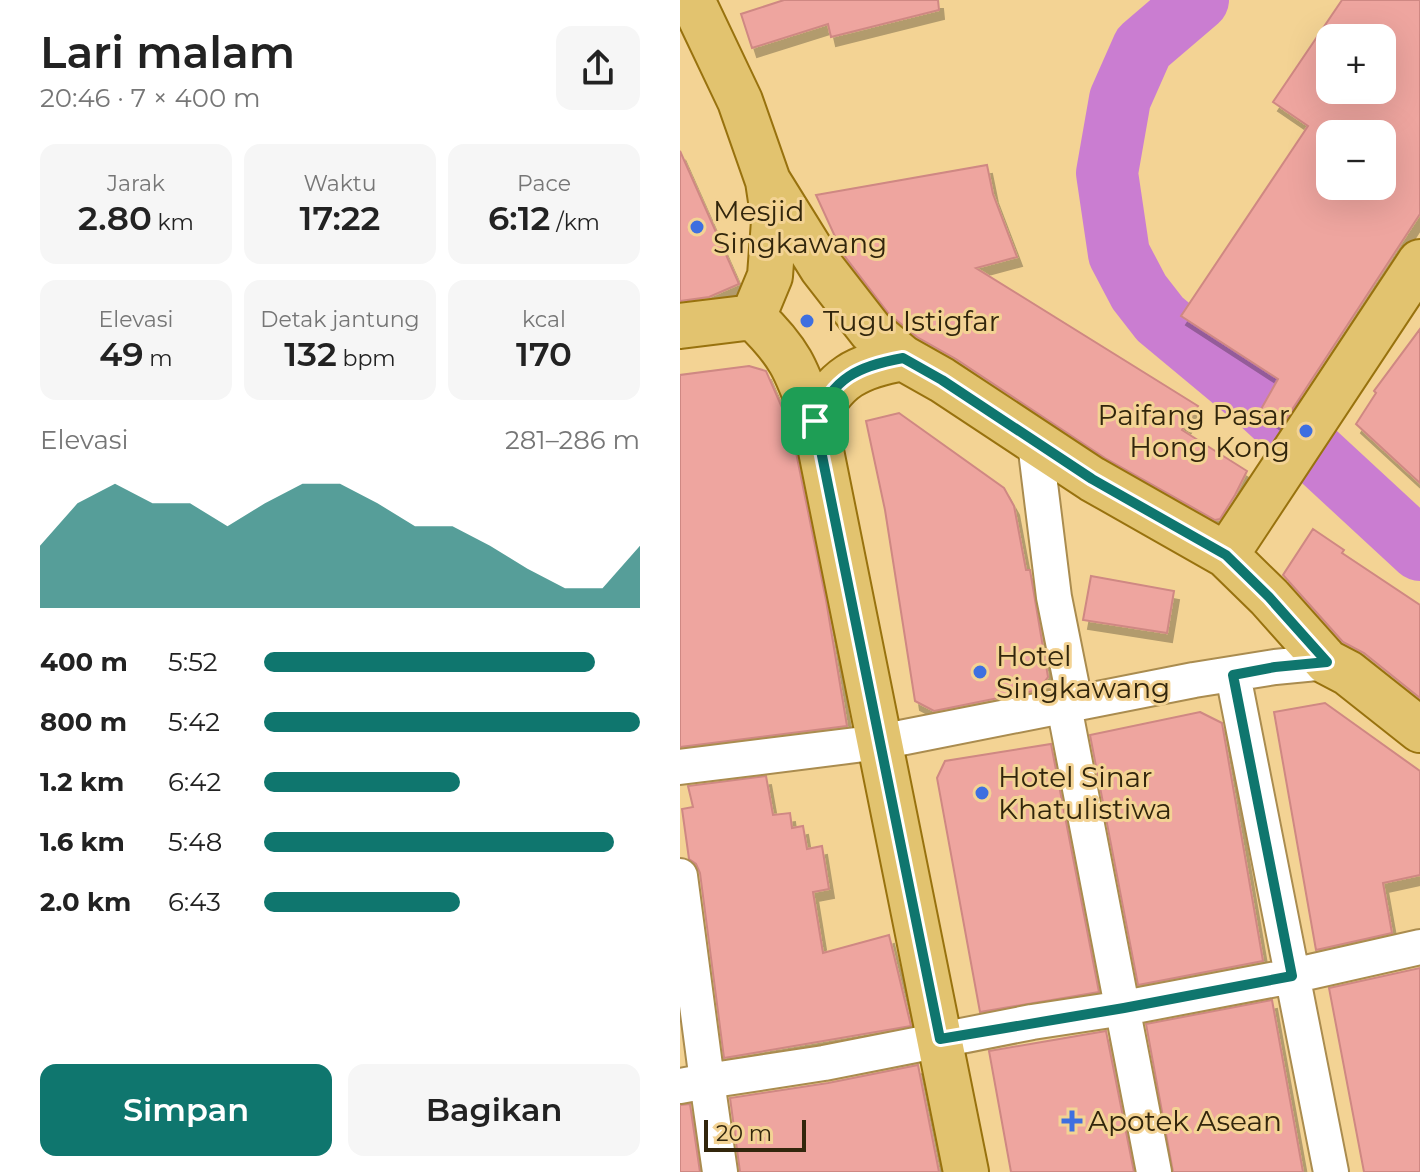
<!DOCTYPE html>
<html lang="id">
<head>
<meta charset="utf-8">
<style>
	:root { --surface:#fff; --page:#f6f6f6; --text:#222; --muted:#767676; --accent:#0f766e }
	body { margin:0; font-family:Montserrat,sans-serif; background:var(--page); color:var(--text); height:100vh; display:flex; flex-direction:column; font-size:30px; white-space:nowrap }
	* { box-sizing:border-box; margin:0 }
	p { font-size:26px; color:var(--muted) }
	.icon { flex:none; width:44px; height:44px; fill:none; stroke:currentColor; stroke-width:2; stroke-linecap:round; stroke-linejoin:round }
	.map { position:relative; flex:1; overflow:hidden }
	.side { display:flex; flex-direction:column; background:var(--surface); width:680px }
	.side>* { flex:none }
	.buttons { position:absolute; left:636px; top:24px; display:grid; gap:16px }
	.buttons a { display:grid; place-items:center; width:80px; height:80px; border-radius:16px; background:var(--surface); box-shadow:0 8px 32px #0002; font-size:40px }
	.scale { position:absolute; left:24px; bottom:20px; width:102px; box-sizing:border-box; padding-left:8px; border:4px solid #32260c; border-top:0; font-size:22px; line-height:28px; white-space:nowrap; color:#32260c; -webkit-text-stroke:6px #f3d394; paint-order:stroke }
	.pin { position:absolute; display:grid; place-items:center; width:68px; height:68px; color:#fff; margin:-34px; border-radius:16px; box-shadow:0 4px 12px #0006 }
	.round { display:grid; place-items:center; flex:none; width:84px; height:84px; border-radius:16px; background:var(--page) }
	.overview { display:flex; align-items:center; justify-content:space-between; height:136px; padding:0 40px }
	h1 { font-size:44px; font-weight:600; line-height:60px }
	.stats { display:grid; grid-template-columns:repeat(3,1fr); gap:12px; height:136px; padding:8px 40px }
	.stats div { display:grid; align-content:center; border-radius:16px; background:var(--page); text-align:center }
	.stats b { font-size:34px; font-weight:600 }
	.stats small { font-size:22px; font-weight:400 }
	.stats p { font-size:22px }
	.chart { height:224px; padding:16px 40px }
	.chart p { display:flex; justify-content:space-between }
	.chart svg { width:100%; height:144px; margin-top:8px; fill:var(--accent); opacity:.7 }
	.cta { display:flex; gap:16px; margin-top:auto; padding:16px 40px }
	.cta a { flex:1; height:92px; border-radius:16px; background:var(--accent); color:#fff; font-size:32px; font-weight:600; line-height:92px; text-align:center }
	.cta a+a { background:var(--page); color:var(--text) }
	ul { padding:0 40px; list-style:none; font-size:26px }
	li { display:grid; grid-template-columns:128px 96px 1fr; align-items:center; height:60px }
	li i { height:20px; border-radius:10px; background:var(--accent) }
	main { display:flex; flex:1; min-height:0 }
	.map>svg:first-child { display:block }
</style>
</head>
<body>
<main>
<section class="side">
<div class="overview"><div><h1>Lari malam</h1><p>20:46 · 7 × 400 m</p></div><a class="round"><svg class="icon" aria-label="share" viewBox="0 0 24 24"><path d="M12 15V3M7 8l5-5 5 5M5 13v7h14v-7"/></svg></a></div>
<div class="stats">
<div><p>Jarak</p><b>2.80<small> km</small></b></div>
<div><p>Waktu</p><b>17:22</b></div>
<div><p>Pace</p><b>6:12<small> /km</small></b></div>
</div>
<div class="stats">
<div><p>Elevasi</p><b>49<small> m</small></b></div>
<div><p>Detak jantung</p><b>132<small> bpm</small></b></div>
<div><p>kcal</p><b>170</b></div>
</div>
<div class="chart"><p><span>Elevasi</span>281–286 m</p>
<svg viewBox="0 0 160 44" preserveAspectRatio="none"><path d="M0 44V25L10 12L20 6L30 12L40 12L50 19L60 12L70 6L80 6L90 12L100 19L110 19L120 25L130 32L140 38L150 38L160 25V44z"/></svg>
</div>
<ul>
<li><b>400 m</b>5:52<i style="width:88%"></i></li>
<li><b>800 m</b>5:42<i style="width:100%"></i></li>
<li><b>1.2 km</b>6:42<i style="width:52%"></i></li>
<li><b>1.6 km</b>5:48<i style="width:93%"></i></li>
<li><b>2.0 km</b>6:43<i style="width:52%"></i></li>
</ul>
<div class="cta"><a>Simpan</a><a>Bagikan</a></div>
</section>
<div class="map">
<svg width="740" height="1172" viewBox="0 0 740 1172">
	<defs>
		<filter id="shadow"><feDropShadow dx="5" dy="9" stdDeviation="0" flood-color="#0004"/></filter>
	</defs>
	<rect width="100%" height="100%" fill="#f3d394"/>
	<g fill="none" stroke-linecap="round" stroke-linejoin="round">
		<path stroke="#ca7dd1" stroke-width="62" d="M518,0L463,47L440,99L427,173L439,254L459,292L480,319L581,403L740,550"/>
	</g>
	<path fill="#eea59f" stroke="#cf8883" stroke-width="2" fill-rule="evenodd" filter="url(#shadow)" d="M104,0H258L259,10L151,37L148,24L72,48L61,14Z
		M662,0H740V214L602,425L580,411L598,379L501,316L628,126L593,102ZM650,38H702V90H650ZM650,134H702V186H650Z
		M0,151L59,284L29,297L0,301Z
		M307,165L313,194L337,257L296,268L518,406L502,430L567,471L555,495L540,519L535,520L425,458L276,359L237,337L209,314L163,254L136,195Z
		M740,329V483L676,424L696,393L694,391Z
		M69,366L86,371L111,428L146,600L167,726L0,747V375Z
		M219,413L324,488L334,506L346,570H350L368,677L358,690L254,711L235,701L205,510L186,421Z
		M633,529L664,550L662,553L740,605V698L684,653L663,642L603,575Z
		M411,576L494,591L487,633L403,620Z
		M645,703L740,771V875L703,883L712,933L636,950L594,712Z
		M520,712L542,723L583,961L458,985L410,735Z
		M371,744L419,992L300,1012L257,778L265,761Z
		M86,776L93,815L110,813L112,828L123,826L127,849L142,846L149,889L133,892L143,953L209,935L231,1026L44,1058L20,873L16,864L9,859L2,809L13,807L8,786Z
		M740,968V1172H684L649,988Z
		M592,1000L623,1172H493L466,1024Z
		M426,1031L454,1172H331L309,1051Z
		M238,1065L259,1172H60L50,1098L148,1083Z
		M10,1104L20,1172H0V1105Z"/>
	<g fill="none" stroke-linecap="round" stroke-linejoin="round">
		<g stroke="#aa8c4f" stroke-width="38">
			<path id="minor" d="M355,443L374,597L395,702
				M553,675L651,1172
				M384,706L474,1172
				M0,767L200,742L514,680L595,667L647,662
				M0,876L27,1081L144,1063L352,1022L444,1008L612,976L740,947
				M0,1086L27,1081L40,1172"/>
		</g>
		<g stroke="#98720e" stroke-width="48">
			<path id="major" d="M12,0L60,101L88,181L94,221L90,276L73,317
				M88,181L142,268L191,331L223,358L262,380L412,479L546,555L589,597L647,662L668,673L740,730
				M73,317C112,354 117,372 135,421L286,1172
				M0,326L73,317
				M135,421C153,378 178,366 223,358
				M546,555L740,262"/>
		</g>
		<use href="#minor" stroke="#fff" stroke-width="34"/>
		<use href="#major" stroke="#e2c36f" stroke-width="44"/>
	</g>
	<g fill="none" stroke-linecap="round" stroke-linejoin="round">
		<g stroke="#fff" stroke-width="16">
			<path id="route" d="M223,358L262,380L412,479L546,555L589,597L647,662L595,667L553,675L612,976L444,1008L260,1039L135,421C153,378 178,366 223,358Z"/>
		</g>
		<use href="#route" stroke="#0f766e" stroke-width="10"/>
	</g>
	<g fill="#3e6fe0" stroke="#f3d394" stroke-width="3">
		<circle cx="17" cy="227" r="8"/>
		<circle cx="127" cy="321" r="8"/>
		<circle cx="626" cy="431" r="8"/>
		<circle cx="300" cy="672" r="8"/>
		<circle cx="302" cy="793" r="8"/>
		<path d="M388 1109h8v8h8v8h-8v8h-8v-8h-8v-8h8z"/>
	</g>
	<g text-anchor="middle" dominant-baseline="central" stroke-width="6" stroke-linejoin="round" paint-order="stroke">
		<g font-size="28" fill="#32260c" stroke="#f3d394" text-anchor="start">
			<text x="33" y="211">Mesjid<tspan x="33" dy="32">Singkawang</tspan></text>
			<text x="143" y="321">Tugu Istigfar</text>
			<text x="610" y="415" text-anchor="end">Paifang Pasar<tspan x="610" dy="32">Hong Kong</tspan></text>
			<text x="316" y="656">Hotel<tspan x="316" dy="32">Singkawang</tspan></text>
			<text x="318" y="777">Hotel Sinar<tspan x="318" dy="32">Khatulistiwa</tspan></text>
			<text x="408" y="1121">Apotek Asean</text>
		</g>
	</g>
</svg>
<div class="buttons">
<a>+</a>
<a>−</a>
</div>
<div class="scale">20 m</div>
<div class="pin" style="left:135px;top:421px;background:#1e9e55"><svg class="icon" aria-label="arrive" viewBox="0 0 24 24"><path d="M6 21V4h12l-3 4 3 4H6"/></svg></div>
</div>
</main>
</body>
</html>
